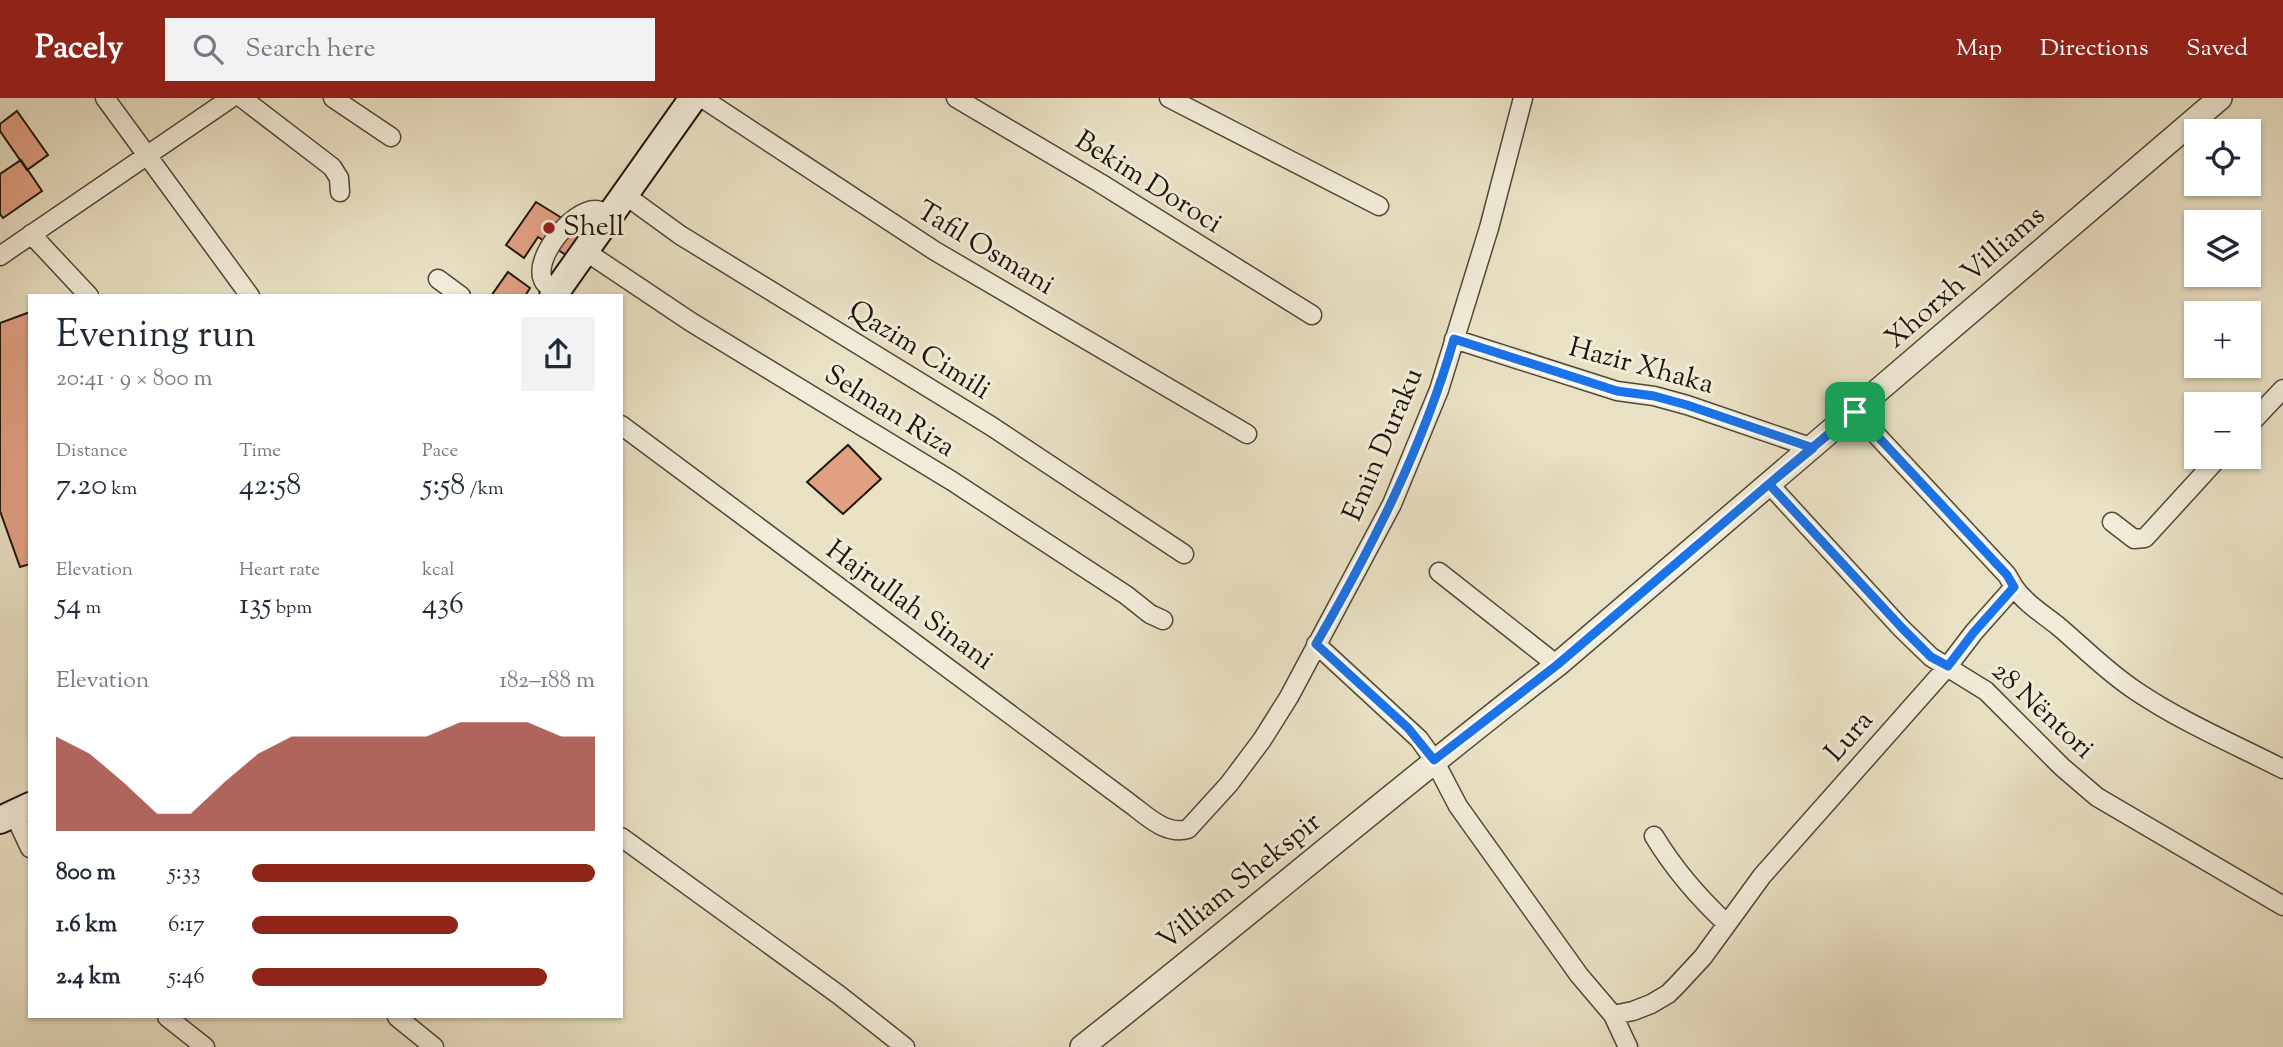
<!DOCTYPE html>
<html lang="en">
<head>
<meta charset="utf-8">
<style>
	:root { --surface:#fff; --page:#f2f2f3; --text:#1f2937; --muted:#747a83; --accent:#8f2418 }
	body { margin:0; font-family:"Sorts Mill Goudy",serif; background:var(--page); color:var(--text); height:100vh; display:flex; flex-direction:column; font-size:26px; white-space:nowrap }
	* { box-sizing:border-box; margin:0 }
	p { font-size:23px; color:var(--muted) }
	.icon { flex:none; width:38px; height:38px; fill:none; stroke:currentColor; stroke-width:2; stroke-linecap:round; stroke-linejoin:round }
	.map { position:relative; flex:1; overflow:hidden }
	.details { position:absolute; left:28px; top:196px; width:595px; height:724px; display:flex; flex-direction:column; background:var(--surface); border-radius:0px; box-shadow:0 2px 5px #0004 }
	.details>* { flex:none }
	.tools { position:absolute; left:2184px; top:21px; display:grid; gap:14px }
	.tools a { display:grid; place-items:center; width:77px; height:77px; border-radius:0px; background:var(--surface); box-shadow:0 2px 5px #0004; font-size:35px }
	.pin { position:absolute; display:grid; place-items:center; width:60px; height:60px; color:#fff; margin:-30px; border-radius:14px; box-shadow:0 4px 10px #0006 }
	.round { display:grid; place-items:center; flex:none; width:74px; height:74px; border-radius:0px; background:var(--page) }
	.head { display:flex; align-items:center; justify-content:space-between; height:119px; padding:0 28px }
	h1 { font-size:38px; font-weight:600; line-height:52px }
	.figures { display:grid; grid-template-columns:repeat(3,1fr); gap:10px; height:119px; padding:7px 28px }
	.figures div { display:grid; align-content:center }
	.figures b { font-size:30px; font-weight:600 }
	.figures small { font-size:19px; font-weight:400 }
	.figures p { font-size:19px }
	.chart { height:196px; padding:14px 28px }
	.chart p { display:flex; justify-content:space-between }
	.chart svg { width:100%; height:126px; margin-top:7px; fill:var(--accent); opacity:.7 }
	ul { padding:0 28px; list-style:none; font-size:23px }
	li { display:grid; grid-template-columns:112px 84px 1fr; align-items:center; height:52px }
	li i { height:18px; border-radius:9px; background:var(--accent) }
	header { display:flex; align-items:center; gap:42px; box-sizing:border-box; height:98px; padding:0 35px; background:var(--accent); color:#fff }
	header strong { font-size:33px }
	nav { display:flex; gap:38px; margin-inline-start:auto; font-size:24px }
	.search { width:490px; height:63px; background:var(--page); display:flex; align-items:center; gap:18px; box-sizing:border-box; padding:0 24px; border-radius:0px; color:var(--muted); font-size:26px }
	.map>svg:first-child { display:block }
</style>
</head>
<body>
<header>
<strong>Pacely</strong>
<div class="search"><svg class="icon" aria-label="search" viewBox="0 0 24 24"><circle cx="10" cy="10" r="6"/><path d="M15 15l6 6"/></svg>Search here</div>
<nav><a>Map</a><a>Directions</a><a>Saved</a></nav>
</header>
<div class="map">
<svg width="2283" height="949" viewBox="0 0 2283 949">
	<rect width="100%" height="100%" fill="#e9e1c4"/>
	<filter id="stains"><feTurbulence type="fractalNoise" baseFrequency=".00286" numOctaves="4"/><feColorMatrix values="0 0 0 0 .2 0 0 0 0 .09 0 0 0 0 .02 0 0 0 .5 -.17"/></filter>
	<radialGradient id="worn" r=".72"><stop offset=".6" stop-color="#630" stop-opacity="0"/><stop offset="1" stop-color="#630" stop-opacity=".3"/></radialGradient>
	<path fill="#e2a083" stroke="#1e1509" stroke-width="2" d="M17,13L48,57L27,72L0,33V26Z
		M21,62L42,93L3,120L0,116V76Z
		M536,104L586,135L569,159L538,139L524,160L506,147Z
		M508,174L530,190L525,198H491Z
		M30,214V466L20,469L0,413V225Z
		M848,347L881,381L843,416L807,384Z"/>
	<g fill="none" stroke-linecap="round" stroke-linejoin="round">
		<g stroke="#514838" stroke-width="21">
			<path id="minor" d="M105,0L250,198
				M242,0L332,69L339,80L340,94
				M333,0L391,39
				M702,0L935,153L1247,336
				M956,0L1100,85L1312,217
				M1169,0L1379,108
				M625,97L680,137L991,328L1184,456
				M31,136L89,198
				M585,153L691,224L952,383L1126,497L1150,516L1163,522
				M0,158L231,0
				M438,181L461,198
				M555,194C551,191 545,187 543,182C533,160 572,112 595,112C601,112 605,115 611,118
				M1454,241L1617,293L1654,298L1687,307L1813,350
				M1855,314L2007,477L2014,489
				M621,327L1128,704C1145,716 1165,738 1188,731L1229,686L1262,642L1289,599L1392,406L1439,292L1489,130L1523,0
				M2249,327L2283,291
				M1769,386L1901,530L1931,559L1986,593L2062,669L2097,699L2283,808
				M2112,424L2134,441L2145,440L2219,359
				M1439,474L1557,567
				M1316,546L1419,641L1434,662L1458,708L1579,877L1613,917L1628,949
				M14,716L30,750
				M1654,738C1674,771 1699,800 1727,826
				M621,739L839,897L905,949
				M1613,917L1633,913L1651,906L1668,896L1677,887L1703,859L1762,778L1948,568L1974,534L2014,489C2025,505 2043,516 2058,528C2084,550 2107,574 2136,593C2182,624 2234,646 2283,671
				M167,919L205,949
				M397,919L434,949"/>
		</g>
		<g stroke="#514838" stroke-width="26">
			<path id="tertiary" d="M1082,949C1242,823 1396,691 1557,567L2220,0"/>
		</g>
		<g stroke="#1e1509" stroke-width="30">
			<path id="secondary" d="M553,198L693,0
				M0,722L30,708"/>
		</g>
		<use href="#minor" stroke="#f1ecd9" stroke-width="18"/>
		<use href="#tertiary" stroke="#f1ecd9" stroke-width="23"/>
		<use href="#secondary" stroke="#f1ecd9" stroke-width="26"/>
	</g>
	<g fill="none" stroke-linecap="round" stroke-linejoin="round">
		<g stroke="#fff" stroke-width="14">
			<path id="route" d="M1855,314L1782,375L1557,567L1434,662L1408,630L1316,546C1372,449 1423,349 1454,241L1617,293L1654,298L1687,307L1813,350L1769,386L1902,530L1931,559L1948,568L1974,534L2014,489L2007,477L1855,314"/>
		</g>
		<use href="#route" stroke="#1a73e8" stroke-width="9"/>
	</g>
	<circle fill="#8f2418" stroke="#f1ecd9" stroke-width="2.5" cx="549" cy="130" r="7"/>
	<g text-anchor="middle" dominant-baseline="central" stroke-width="6" stroke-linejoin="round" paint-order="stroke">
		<g font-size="28" fill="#1e1509" stroke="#f1ecd9">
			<text transform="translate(1148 85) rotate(32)">Bekim Doroci</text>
			<text transform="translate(985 151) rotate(31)">Tafil Osmani</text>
			<text transform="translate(1966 180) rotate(-41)">Xhorxh Villiams</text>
			<text transform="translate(919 253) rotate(32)">Qazim Cimili</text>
			<text transform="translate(1641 269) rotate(15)">Hazir Xhaka</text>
			<text transform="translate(889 314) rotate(32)">Selman Riza</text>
			<text transform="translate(1384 347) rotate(-67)">Emin Duraku</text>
			<text transform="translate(909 508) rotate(36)">Hajrullah Sinani</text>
			<text transform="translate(2042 613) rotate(43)">28 Nëntori</text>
			<text transform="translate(1850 639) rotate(-49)">Lura</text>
			<text transform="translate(1240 784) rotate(-39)">Villiam Shekspir</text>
		</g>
		<g font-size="28" fill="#1e1509" stroke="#f1ecd9" text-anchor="start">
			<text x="563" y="130">Shell</text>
		</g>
	</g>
	<rect width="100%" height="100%" filter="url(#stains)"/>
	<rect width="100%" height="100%" fill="url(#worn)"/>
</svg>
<div class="tools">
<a><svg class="icon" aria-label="locate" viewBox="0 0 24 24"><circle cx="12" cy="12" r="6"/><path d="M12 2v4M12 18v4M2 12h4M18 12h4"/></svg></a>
<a><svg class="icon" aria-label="layers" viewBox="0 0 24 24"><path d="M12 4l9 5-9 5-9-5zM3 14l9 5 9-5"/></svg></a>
<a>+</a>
<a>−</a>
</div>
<div class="pin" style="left:1855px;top:314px;background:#1e9e55"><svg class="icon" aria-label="arrive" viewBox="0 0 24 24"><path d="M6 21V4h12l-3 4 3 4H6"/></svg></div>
<section class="details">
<div class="head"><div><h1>Evening run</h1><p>20:41 · 9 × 800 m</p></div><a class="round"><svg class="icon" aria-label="share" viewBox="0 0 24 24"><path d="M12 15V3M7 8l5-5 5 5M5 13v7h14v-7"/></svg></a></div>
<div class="figures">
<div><p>Distance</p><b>7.20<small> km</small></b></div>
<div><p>Time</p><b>42:58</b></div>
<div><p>Pace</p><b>5:58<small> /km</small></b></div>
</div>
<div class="figures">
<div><p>Elevation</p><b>54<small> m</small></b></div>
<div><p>Heart rate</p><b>135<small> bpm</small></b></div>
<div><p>kcal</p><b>436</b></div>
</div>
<div class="chart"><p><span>Elevation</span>182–188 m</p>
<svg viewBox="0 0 160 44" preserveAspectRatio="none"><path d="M0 44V11L10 17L20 27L30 38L40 38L50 27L60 17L70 11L80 11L90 11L100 11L110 11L120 6L130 6L140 6L150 11L160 11V44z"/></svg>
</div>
<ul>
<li><b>800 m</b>5:33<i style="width:100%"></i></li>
<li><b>1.6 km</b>6:17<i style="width:60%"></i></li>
<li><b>2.4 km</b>5:46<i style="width:86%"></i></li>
</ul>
</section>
</div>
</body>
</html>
